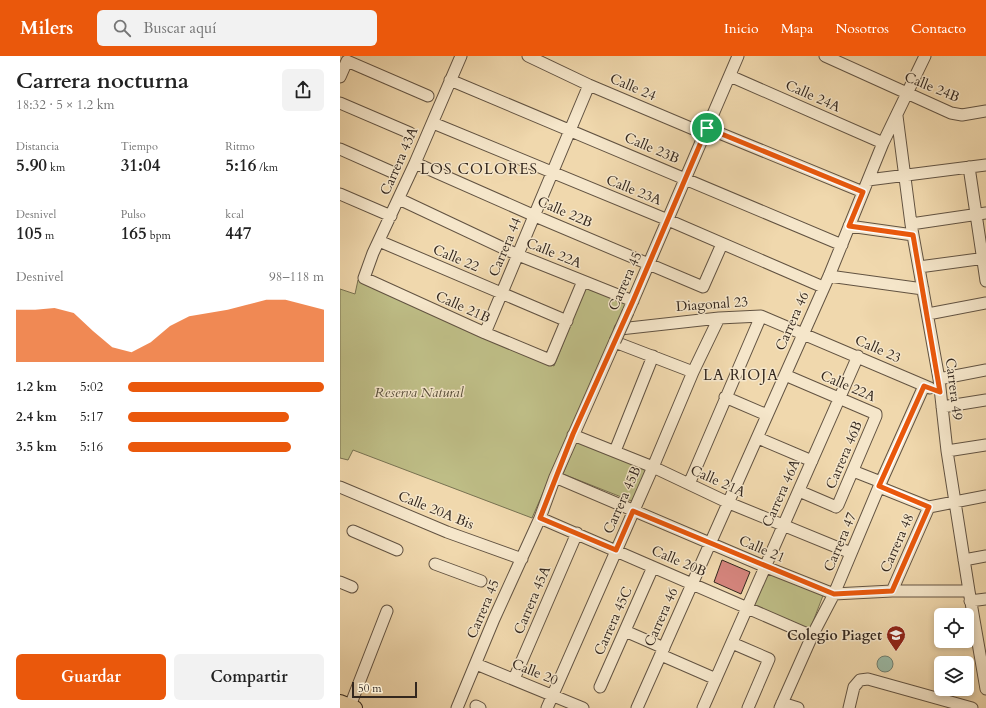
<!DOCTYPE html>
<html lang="es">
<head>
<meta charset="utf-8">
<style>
	:root { --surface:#fff; --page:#f2f2f2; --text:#222; --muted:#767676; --accent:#ea580c }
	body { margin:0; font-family:Cardo,serif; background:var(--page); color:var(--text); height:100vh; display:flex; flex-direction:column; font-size:15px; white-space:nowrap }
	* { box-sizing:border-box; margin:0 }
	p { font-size:13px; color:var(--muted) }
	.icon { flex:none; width:22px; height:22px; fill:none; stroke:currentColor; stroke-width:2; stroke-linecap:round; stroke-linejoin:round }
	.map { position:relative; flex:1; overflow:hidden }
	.side { display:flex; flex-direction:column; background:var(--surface); width:340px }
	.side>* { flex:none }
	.controls { position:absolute; left:594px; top:552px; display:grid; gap:8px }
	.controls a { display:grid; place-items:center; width:40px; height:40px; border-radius:6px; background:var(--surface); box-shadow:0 2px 6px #0003; font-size:20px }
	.scale { position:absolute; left:12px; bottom:10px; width:65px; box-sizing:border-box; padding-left:4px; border:2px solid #33271e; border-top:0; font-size:11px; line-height:14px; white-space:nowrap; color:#33271e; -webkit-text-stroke:3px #f5e6ca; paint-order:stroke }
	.pin { position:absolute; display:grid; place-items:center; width:34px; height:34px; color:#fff; margin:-17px; border:2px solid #fff; border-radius:50%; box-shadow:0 1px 4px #0007 }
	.round { display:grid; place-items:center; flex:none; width:42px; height:42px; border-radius:6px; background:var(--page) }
	.overview { display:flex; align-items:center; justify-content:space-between; height:68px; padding:0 16px }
	h1 { font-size:22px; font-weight:800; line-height:30px }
	.metrics { display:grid; grid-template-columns:repeat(3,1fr); gap:6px; height:68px; padding:4px 16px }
	.metrics div { display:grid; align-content:center }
	.metrics b { font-size:17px; font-weight:800 }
	.metrics small { font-size:11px; font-weight:400 }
	.metrics p { font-size:11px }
	.chart { height:112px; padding:8px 16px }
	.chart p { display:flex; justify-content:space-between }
	.chart svg { width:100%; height:72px; margin-top:4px; fill:var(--accent); opacity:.7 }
	.cta { display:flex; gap:8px; margin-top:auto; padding:8px 16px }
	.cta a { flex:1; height:46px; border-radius:6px; background:var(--accent); color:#fff; font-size:16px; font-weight:800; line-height:46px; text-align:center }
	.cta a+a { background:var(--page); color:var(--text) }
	ul { padding:0 16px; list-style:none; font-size:13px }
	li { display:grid; grid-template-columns:64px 48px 1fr; align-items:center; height:30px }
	li i { height:10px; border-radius:5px; background:var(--accent) }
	header { display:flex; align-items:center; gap:24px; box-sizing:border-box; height:56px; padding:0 20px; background:var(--accent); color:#fff }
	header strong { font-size:19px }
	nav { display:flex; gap:22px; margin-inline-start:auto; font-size:14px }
	.search { width:280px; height:36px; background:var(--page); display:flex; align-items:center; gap:10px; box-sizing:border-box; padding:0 14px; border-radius:6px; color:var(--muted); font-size:15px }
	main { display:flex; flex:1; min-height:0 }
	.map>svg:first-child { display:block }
</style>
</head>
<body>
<header>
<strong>Milers</strong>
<div class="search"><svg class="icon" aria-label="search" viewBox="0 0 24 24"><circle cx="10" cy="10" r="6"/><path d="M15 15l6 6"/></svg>Buscar aquí</div>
<nav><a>Inicio</a><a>Mapa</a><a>Nosotros</a><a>Contacto</a></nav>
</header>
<main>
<section class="side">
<div class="overview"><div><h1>Carrera nocturna</h1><p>18:32 · 5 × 1.2 km</p></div><a class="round"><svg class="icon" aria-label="share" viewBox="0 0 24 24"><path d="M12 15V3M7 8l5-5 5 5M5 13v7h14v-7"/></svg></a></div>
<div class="metrics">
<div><p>Distancia</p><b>5.90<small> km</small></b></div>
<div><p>Tiempo</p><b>31:04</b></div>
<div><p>Ritmo</p><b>5:16<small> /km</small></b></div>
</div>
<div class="metrics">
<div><p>Desnivel</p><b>105<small> m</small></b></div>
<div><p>Pulso</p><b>165<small> bpm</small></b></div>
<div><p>kcal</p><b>447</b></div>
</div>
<div class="chart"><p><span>Desnivel</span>98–118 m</p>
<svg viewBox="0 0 160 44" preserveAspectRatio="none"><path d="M0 44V12L10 12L20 11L30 14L40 25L50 35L60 38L70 32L80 22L90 16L100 14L110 12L120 9L130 6L140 6L150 9L160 12V44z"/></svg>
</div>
<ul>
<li><b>1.2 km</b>5:02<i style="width:100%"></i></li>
<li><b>2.4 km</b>5:17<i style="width:82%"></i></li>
<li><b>3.5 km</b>5:16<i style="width:83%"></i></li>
</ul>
<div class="cta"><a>Guardar</a><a>Compartir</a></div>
</section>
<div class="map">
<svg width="646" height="652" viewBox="0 0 646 652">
	<rect width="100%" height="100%" fill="#f0d8ad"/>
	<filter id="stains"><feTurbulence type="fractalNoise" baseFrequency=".005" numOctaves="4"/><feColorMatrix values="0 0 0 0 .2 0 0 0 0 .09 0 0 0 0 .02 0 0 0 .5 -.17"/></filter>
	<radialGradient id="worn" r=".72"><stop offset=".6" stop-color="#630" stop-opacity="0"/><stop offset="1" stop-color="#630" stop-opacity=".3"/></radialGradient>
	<path fill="#bebd86" stroke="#787252" d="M18,224L214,310L245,232L286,247L192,462L13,394L8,404L0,402V233L15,238Z
		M237,383L309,411L294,446L223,418Z
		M427,516L484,537L469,576L411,553Z"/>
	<path fill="#9bbaa6" stroke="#717f70" d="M537 608a8 8 0 1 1 16 0a8 8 0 1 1-16 0Z"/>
	<path fill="#d4847c" stroke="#33271e" d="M382,504L410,516L401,538L374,526Z"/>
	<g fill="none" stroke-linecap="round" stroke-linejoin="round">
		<g stroke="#625342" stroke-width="13">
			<path id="minor" d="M121,0L75,107L33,197L24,222L145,277L210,304L243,225
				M188,0L249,29L365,78
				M485,0L611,57L622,59L646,55
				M390,20L543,87
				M0,21L7,5L88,40
				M110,24L502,189
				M0,47L70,77
				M557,60L571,168L599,323L607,395L629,535L646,633
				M93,67L328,164L483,231
				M367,72L523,136
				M0,93L52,116
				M75,107L195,160L363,231L382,188
				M629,111L646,225
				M528,124L646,109
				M0,138L51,160
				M59,143L178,199L293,245
				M571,168L646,157
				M509,170L573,179
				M39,185L227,265
				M579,211L646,202
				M489,220L583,233
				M288,256L398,0
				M588,258L646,247
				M280,273L379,262L421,260L590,332
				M145,277L249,29
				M275,286L353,316
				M445,319L536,358V360L498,449L496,451L494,450L459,435
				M599,323L646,314
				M385,341L427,359
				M602,351L646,344
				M233,379L313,411L389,447L511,497
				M418,382L472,405
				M275,395L313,300
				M607,395L646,389
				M513,415L541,426
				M215,421L426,511L494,538L552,535H629
				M349,428L421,260
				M0,431L107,476L182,503
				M539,431L589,451L646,440
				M200,462L215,421L275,285
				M13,475L57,494
				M624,504L646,500
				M95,508L141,525
				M0,526L12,531
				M552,535L589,451
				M630,545L646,543
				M285,575L324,592
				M392,587L429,603L408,652
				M321,599L376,623
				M136,608L243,652
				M174,623L237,477
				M260,631L313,511
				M442,647L458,652
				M10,650L47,555
				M136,650L140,652
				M117,652L154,563L200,462L472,580
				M207,652L313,411L353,316L379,262
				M297,652L489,220L543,87L585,0
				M363,652L518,300
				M440,652L472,580L494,538L541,426L584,330
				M509,652L514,631L520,624L528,623L632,652"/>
		</g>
		<g stroke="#33271e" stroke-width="16">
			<path id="major" d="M0,646L15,652"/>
		</g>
		<use href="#minor" stroke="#f5e6ca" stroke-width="11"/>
		<use href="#major" stroke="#f0d8ad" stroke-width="14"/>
		<g stroke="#625342" stroke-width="13" stroke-linecap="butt">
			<path id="minor-bridge" d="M275,285L288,256"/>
		</g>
		<use href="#minor-bridge" stroke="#f5e6ca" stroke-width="11"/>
	</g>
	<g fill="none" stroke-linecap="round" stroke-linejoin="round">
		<g stroke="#fff" stroke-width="8">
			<path id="route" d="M367,72L523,136L509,170L573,179L600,336L584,330L539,430L589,451L552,535L494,538L293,455L276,494L200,462L233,378L293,245Z"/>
		</g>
		<use href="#route" stroke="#ea580c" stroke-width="5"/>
	</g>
	<defs>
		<g id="school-pin" transform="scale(1)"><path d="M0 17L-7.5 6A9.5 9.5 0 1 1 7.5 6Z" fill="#8f2418" stroke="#f5e6ca"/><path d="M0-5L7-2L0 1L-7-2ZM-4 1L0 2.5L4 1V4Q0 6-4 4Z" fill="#fff"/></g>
	</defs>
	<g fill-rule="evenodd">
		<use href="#school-pin" x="556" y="579"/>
	</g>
	<g text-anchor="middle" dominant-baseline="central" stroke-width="3" stroke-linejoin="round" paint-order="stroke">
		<g font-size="14" fill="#33271e" stroke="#f5e6ca">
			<text transform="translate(293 31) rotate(23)">Calle 24</text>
			<text transform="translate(592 31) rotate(22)">Calle 24B</text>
			<text transform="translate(473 40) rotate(24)">Calle 24A</text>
			<text transform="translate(312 92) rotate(23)">Calle 23B</text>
			<text transform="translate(59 105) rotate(-66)">Carrera 43A</text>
			<text transform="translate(294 134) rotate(22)">Calle 23A</text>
			<text transform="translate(225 156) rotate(23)">Calle 22B</text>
			<text transform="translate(165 191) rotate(-67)">Carrera 44</text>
			<text transform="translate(214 197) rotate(22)">Calle 22A</text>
			<text transform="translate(116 202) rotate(23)">Calle 22</text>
			<text transform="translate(285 225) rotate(-66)">Carrera 45</text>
			<text transform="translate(372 248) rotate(-4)">Diagonal 23</text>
			<text transform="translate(123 251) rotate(24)">Calle 21B</text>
			<text transform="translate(452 265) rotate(-66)">Carrera 46</text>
			<text transform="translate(538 293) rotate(24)">Calle 23</text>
			<text transform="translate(508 330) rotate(23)">Calle 22A</text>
			<text transform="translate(614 333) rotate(83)">Carrera 49</text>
			<text transform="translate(504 399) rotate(-67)">Carrera 46B</text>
			<text transform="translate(378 425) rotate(24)">Calle 21A</text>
			<text transform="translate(441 437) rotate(-66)">Carrera 46A</text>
			<text transform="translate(282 444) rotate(-66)">Carrera 45B</text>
			<text transform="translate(96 454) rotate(22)">Calle 20A Bis</text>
			<text transform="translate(500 486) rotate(-67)">Carrera 47</text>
			<text transform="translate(557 487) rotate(-66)">Carrera 48</text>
			<text transform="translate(422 493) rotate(23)">Calle 21</text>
			<text transform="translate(339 505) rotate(23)">Calle 20B</text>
			<text transform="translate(192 544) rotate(-67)">Carrera 45A</text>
			<text transform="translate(143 553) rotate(-67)">Carrera 45</text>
			<text transform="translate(321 561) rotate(-66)">Carrera 46</text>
			<text transform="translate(273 565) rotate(-66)">Carrera 45C</text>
			<text transform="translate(195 616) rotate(22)">Calle 20</text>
		</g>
		<g font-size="14" font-style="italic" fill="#564c38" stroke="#f5e6ca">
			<text x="79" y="336">Reserva Natural</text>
		</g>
		<g font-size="14" font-weight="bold" fill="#33271e" stroke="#f5e6ca" text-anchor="end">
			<text x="542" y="579">Colegio Piaget</text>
		</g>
		<g font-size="15" letter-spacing="1" fill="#33271e" stroke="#f5e6ca">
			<text x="139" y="113">LOS COLORES</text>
			<text x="401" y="319">LA RIOJA</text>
		</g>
	</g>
	<rect width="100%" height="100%" filter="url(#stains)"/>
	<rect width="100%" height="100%" fill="url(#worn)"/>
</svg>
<div class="controls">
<a><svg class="icon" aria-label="locate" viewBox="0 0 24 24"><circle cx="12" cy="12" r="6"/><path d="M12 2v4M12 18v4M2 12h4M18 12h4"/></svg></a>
<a><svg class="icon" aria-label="layers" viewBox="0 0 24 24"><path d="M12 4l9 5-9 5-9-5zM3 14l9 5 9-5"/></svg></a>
</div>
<div class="scale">50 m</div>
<div class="pin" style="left:367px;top:72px;background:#1e9e55"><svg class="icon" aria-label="arrive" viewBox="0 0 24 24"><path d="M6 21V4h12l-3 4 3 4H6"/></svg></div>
</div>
</main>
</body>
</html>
